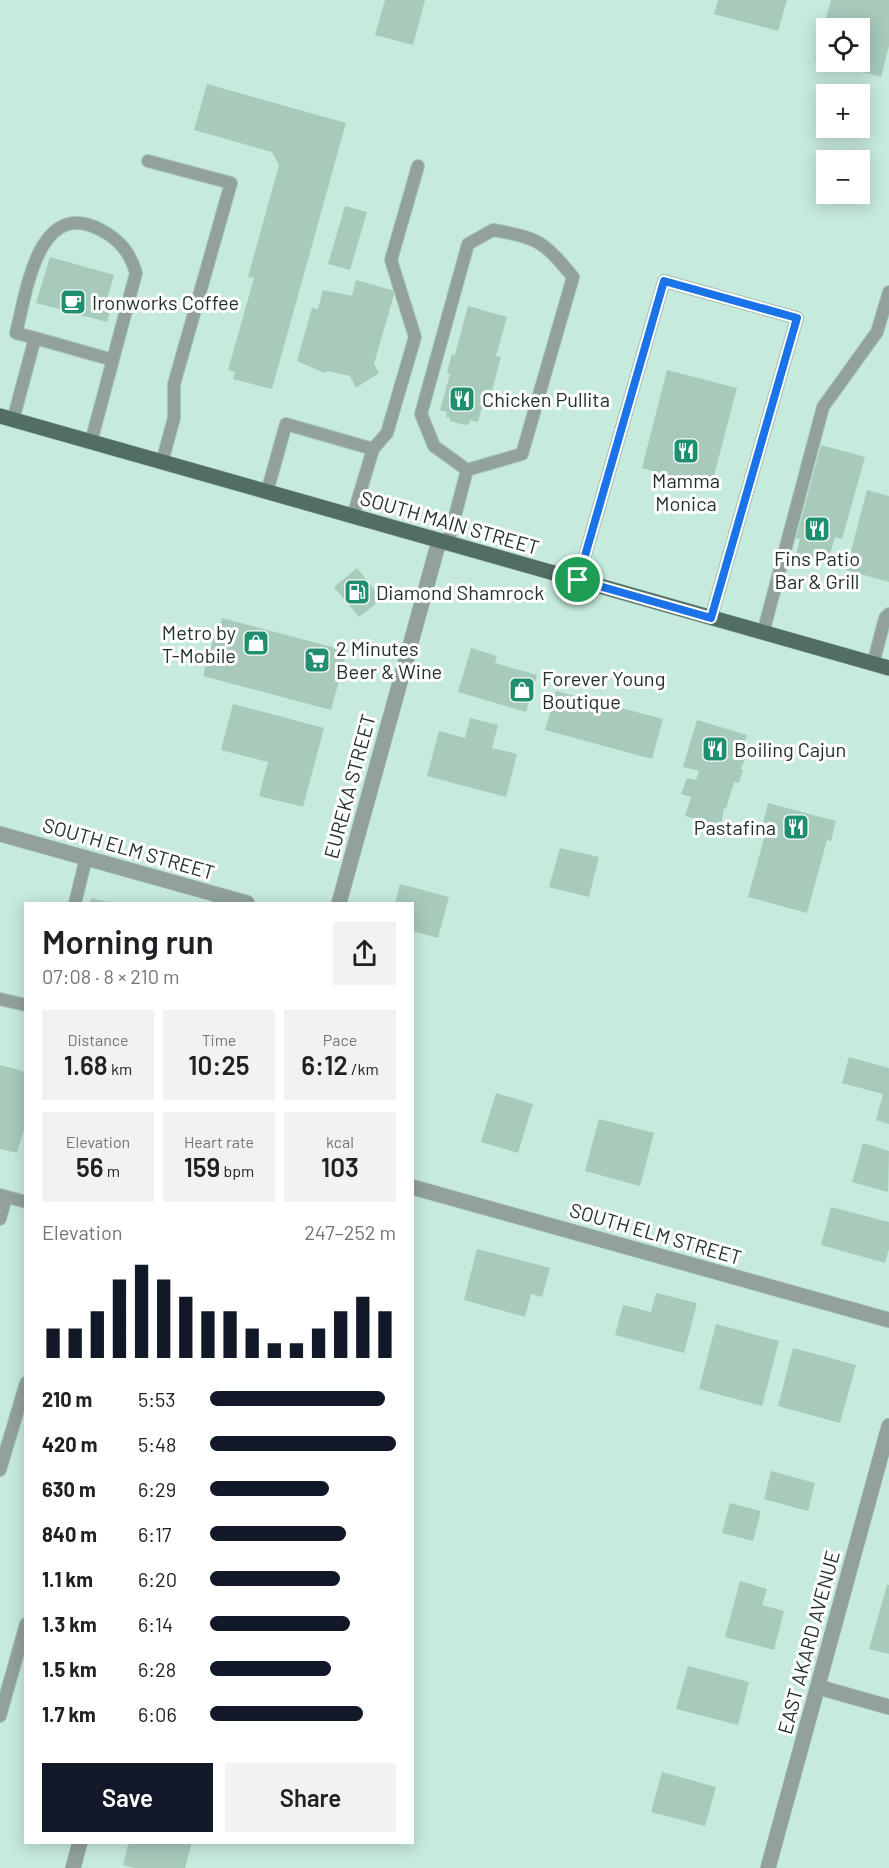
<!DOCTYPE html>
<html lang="en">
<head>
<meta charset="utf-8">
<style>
	:root { --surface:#fff; --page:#f2f2f2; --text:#202124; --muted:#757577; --accent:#111827 }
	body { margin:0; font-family:Barlow,sans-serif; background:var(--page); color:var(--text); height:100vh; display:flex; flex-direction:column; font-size:22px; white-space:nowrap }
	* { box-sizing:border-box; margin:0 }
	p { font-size:20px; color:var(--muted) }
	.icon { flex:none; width:33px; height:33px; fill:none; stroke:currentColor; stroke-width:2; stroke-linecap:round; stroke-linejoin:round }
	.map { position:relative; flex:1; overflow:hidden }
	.panel { position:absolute; left:24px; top:902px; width:390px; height:942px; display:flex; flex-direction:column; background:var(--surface); border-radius:0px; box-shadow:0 3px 15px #0003 }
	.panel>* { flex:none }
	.controls { position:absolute; left:816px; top:18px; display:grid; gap:12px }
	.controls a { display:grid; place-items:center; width:54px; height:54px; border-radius:0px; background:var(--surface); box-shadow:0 3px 15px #0003; font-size:30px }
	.pin { position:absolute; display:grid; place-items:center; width:51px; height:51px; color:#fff; margin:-26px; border:3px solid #fff; border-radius:50%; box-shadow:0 2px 6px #0007 }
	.round { display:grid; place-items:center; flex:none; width:63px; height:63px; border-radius:0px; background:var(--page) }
	.overview { display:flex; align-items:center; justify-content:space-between; height:102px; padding:0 18px }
	h1 { font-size:33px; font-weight:600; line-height:45px }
	.metrics { display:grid; grid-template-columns:repeat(3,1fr); gap:9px; height:102px; padding:6px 18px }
	.metrics div { display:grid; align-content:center; border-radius:0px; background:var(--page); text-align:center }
	.metrics b { font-size:26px; font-weight:600 }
	.metrics small { font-size:16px; font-weight:400 }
	.metrics p { font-size:16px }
	.chart { height:168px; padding:12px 18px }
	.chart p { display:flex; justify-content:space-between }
	.chart svg { width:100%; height:108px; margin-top:6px; stroke:var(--accent); stroke-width:6 }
	.button { display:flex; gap:12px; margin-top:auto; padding:12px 18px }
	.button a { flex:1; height:69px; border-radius:0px; background:var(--accent); color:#fff; font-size:24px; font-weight:600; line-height:69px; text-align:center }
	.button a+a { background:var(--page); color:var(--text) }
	ul { padding:0 18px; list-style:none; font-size:20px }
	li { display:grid; grid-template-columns:96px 72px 1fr; align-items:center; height:45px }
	li i { height:15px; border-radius:8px; background:var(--accent) }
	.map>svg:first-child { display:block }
</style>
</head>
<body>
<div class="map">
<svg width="889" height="1868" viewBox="0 0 889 1868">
	<rect width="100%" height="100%" fill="#c6eadb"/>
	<path fill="#a7cabb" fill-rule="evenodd" d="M385,0H425L413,45L375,35Z
		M718,0H787L778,31L714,14Z
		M831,0H889V46L881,77L815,59ZM826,28H860V62H826Z
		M207,84L346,123L272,389L233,379L235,372L228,370L254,278L248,277L279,165L272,152L194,130Z
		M345,206L367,212L350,270L328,264Z
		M50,257L114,275L107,299L113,301L107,322L36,303Z
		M356,280L395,291L374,364L379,373L356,388L350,376L328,371L324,373L297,361L312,308L318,309L323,290L352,296Z
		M468,306L507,317L496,356L501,357L491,394L486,393L478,422L470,420L469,424L465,425L450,421V418L446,417L447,412L440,410L450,374L447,373L452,354L455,355Z
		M667,370L737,388L711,487L642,468Z
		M821,445L865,457L842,539L835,537L827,564L796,555L800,539L796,538Z
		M867,490L889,496V582L846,570Z
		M357,568L382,599L359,617L334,587Z
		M222,618L347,651L331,710L203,676L217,625H220Z
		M471,648L497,656L495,663L537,675L526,712L458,692Z
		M556,691L663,719L652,759L545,730Z
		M233,704L324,728L303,807L259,796L268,762L221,750Z
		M470,718L498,725L492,748L517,754L506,797L427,776L439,731L465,738Z
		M697,720L747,735L743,747L748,749L742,767L739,768L743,770L739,783L734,782L726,809L724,808L719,836L701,830L704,821L685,816L691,797L681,794L687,778L696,780L699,771L683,767Z
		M768,803L836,821L831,841L827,840L807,913L748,897L768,824L763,823Z
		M560,848L599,857L589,897L549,887Z
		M400,884L449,897L438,938L412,931V903H395Z
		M91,898L107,902V903H90Z
		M849,1057L889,1068V1124L876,1120L883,1094L842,1083Z
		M0,1065L26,1072V1123L17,1153L0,1149Z
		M496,1093L533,1104L518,1153L481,1142Z
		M599,1119L654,1133L640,1186L585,1171Z
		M863,1143L889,1151L888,1192L852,1182Z
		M831,1207L889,1222V1249L885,1263L821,1245Z
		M477,1249L550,1268L542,1297L531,1294L525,1317L464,1300Z
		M656,1293L697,1303L684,1353L615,1335L623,1305L651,1312Z
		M716,1324L779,1341L762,1406L699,1389Z
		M793,1348L856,1365L840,1423L778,1406Z
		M771,1471L815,1483L808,1511L764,1499Z
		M730,1503L761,1511L753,1541L722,1533Z
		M740,1581L767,1589L762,1605L784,1611L774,1650L725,1637Z
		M887,1585H889V1654L869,1649Z
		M688,1666L749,1682L738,1725L676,1709Z
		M662,1772L716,1787L705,1826L651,1812Z
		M129,1842H192L185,1868H134L123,1865Z"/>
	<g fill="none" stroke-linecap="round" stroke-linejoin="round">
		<g stroke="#a5c5b8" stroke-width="14">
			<path id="service" d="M148,161L231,183L174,384V418L162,462
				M493,230C539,238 543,241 573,277L522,454L467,470L434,446L421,414L468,244Z
				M35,338L16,333C26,295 37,198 99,229C119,239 130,252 136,273L91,442
				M13,420L35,338L113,360
				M267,492L286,424L373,449
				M353,516L373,449L387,433L415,337L391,260L418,166
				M448,543L467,470
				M578,580L664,281L797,318L711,618
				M763,633L823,407L877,332L889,292
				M873,664L885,618L889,614
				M75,903L86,858
				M0,999L26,1005
				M0,1195L26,1202
				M0,1219L6,1197
				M0,1470L26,1383
				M0,1716L26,1624"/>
		</g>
		<g stroke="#a5c5b8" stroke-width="16">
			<path id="minor" d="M0,834L247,903
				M412,1187L889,1320
				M818,1687L889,1707
				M768,1868L889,1426"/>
		</g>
		<g stroke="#a5c5b8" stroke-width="16">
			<path id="tertiary" d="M339,903L439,541
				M73,1868L80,1842"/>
		</g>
		<g stroke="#a5c5b8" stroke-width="16">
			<path id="primary" d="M0,416L889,668"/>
		</g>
		<use href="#service" stroke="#92a19b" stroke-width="12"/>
		<use href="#minor" stroke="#92a19b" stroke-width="15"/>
		<use href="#tertiary" stroke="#92a19b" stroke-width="15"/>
		<use href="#primary" stroke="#526d62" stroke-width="15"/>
	</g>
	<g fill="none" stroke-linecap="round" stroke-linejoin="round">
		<g stroke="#fff" stroke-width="12">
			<path id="route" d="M664,281L797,318L711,618L578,580Z"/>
		</g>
		<use href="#route" stroke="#1a73e8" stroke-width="8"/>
	</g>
	<defs>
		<g id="cafe-square" transform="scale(1.35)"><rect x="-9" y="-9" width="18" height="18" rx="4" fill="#208f6f" stroke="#fff"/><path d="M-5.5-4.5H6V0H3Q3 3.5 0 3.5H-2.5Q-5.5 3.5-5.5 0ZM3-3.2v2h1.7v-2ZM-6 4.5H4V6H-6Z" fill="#fff"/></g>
		<g id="restaurant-square" transform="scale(1.35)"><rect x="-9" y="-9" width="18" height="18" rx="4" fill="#208f6f" stroke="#fff"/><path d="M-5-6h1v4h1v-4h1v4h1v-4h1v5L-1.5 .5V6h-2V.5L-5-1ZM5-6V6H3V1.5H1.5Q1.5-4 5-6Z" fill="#fff"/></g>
		<g id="fuel-square" transform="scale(1.35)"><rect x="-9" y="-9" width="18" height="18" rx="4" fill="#208f6f" stroke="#fff"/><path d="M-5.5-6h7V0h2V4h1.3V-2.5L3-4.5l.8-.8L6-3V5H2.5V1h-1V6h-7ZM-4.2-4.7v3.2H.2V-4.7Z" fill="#fff"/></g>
		<g id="shop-square" transform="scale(1.35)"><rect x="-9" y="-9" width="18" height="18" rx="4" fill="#208f6f" stroke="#fff"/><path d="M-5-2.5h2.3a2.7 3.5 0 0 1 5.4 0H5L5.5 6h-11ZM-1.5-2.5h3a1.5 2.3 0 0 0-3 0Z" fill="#fff"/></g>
		<g id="supermarket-square" transform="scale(1.35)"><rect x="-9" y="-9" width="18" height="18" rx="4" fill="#208f6f" stroke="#fff"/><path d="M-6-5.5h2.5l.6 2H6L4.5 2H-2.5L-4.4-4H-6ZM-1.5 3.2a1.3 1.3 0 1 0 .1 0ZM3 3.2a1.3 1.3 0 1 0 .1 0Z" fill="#fff"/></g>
	</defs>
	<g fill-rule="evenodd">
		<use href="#cafe-square" x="73" y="302"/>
		<use href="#restaurant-square" x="462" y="399"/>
		<use href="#restaurant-square" x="686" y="451"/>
		<use href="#restaurant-square" x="817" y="529"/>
		<use href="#fuel-square" x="357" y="592"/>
		<use href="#shop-square" x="256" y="643"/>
		<use href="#supermarket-square" x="317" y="660"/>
		<use href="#shop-square" x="522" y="690"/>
		<use href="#restaurant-square" x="715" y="749"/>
		<use href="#restaurant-square" x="796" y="827"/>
	</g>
	<g text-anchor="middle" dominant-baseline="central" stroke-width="6" stroke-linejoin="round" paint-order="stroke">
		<g font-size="20" fill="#23312c" stroke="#fff" text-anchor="start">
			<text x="92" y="302">Ironworks Coffee</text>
			<text x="482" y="399">Chicken Pullita</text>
			<text x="686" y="480" text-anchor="middle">Mamma<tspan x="686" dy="23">Monica</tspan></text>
			<text x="817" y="558" text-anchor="middle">Fins Patio<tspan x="817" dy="23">Bar &amp; Grill</tspan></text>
			<text x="376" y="592">Diamond Shamrock</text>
			<text x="236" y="632" text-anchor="end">Metro by<tspan x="236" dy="23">T-Mobile</tspan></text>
			<text x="336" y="648">2 Minutes<tspan x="336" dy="23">Beer &amp; Wine</tspan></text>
			<text x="542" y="678">Forever Young<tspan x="542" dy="23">Boutique</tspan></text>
			<text x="734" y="749">Boiling Cajun</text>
			<text x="776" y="827" text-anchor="end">Pastafina</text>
		</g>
		<g font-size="20" fill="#23312c" stroke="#fff">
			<text transform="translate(450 522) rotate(16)">SOUTH MAIN STREET</text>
			<text transform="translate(349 786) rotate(-75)">EUREKA STREET</text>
			<text transform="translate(129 848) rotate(16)">SOUTH ELM STREET</text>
			<text transform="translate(656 1233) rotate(16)">SOUTH ELM STREET</text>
			<text transform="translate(808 1642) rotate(-75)">EAST AKARD AVENUE</text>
		</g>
	</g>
</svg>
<div class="controls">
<a><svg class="icon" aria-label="locate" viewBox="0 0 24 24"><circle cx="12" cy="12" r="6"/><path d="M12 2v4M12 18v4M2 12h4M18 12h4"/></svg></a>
<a>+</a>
<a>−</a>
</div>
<div class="pin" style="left:578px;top:580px;background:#1e9e55"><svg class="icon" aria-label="arrive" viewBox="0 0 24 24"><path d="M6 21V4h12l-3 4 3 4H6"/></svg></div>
<section class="panel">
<div class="overview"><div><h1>Morning run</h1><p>07:08 · 8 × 210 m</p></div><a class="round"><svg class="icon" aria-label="share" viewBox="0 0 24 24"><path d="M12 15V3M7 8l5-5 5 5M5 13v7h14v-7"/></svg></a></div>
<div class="metrics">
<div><p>Distance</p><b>1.68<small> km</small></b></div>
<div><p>Time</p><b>10:25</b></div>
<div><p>Pace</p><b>6:12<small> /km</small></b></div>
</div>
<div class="metrics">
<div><p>Elevation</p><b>56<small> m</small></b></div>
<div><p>Heart rate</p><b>159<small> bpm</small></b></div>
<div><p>kcal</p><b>103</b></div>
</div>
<div class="chart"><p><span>Elevation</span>247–252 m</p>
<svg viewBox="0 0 160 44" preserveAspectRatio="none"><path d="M5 44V32M15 44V32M25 44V25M35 44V12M45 44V6M55 44V12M65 44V19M75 44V25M85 44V25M95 44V32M105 44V38M115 44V38M125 44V32M135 44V25M145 44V19M155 44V25"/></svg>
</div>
<ul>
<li><b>210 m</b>5:53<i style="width:94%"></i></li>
<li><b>420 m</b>5:48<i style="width:100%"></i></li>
<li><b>630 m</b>6:29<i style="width:64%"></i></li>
<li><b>840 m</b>6:17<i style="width:73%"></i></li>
<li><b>1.1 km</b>6:20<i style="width:70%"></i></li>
<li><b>1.3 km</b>6:14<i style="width:75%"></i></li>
<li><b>1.5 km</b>6:28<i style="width:65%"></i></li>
<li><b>1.7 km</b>6:06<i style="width:82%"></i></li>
</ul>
<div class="button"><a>Save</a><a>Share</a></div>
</section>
</div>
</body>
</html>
